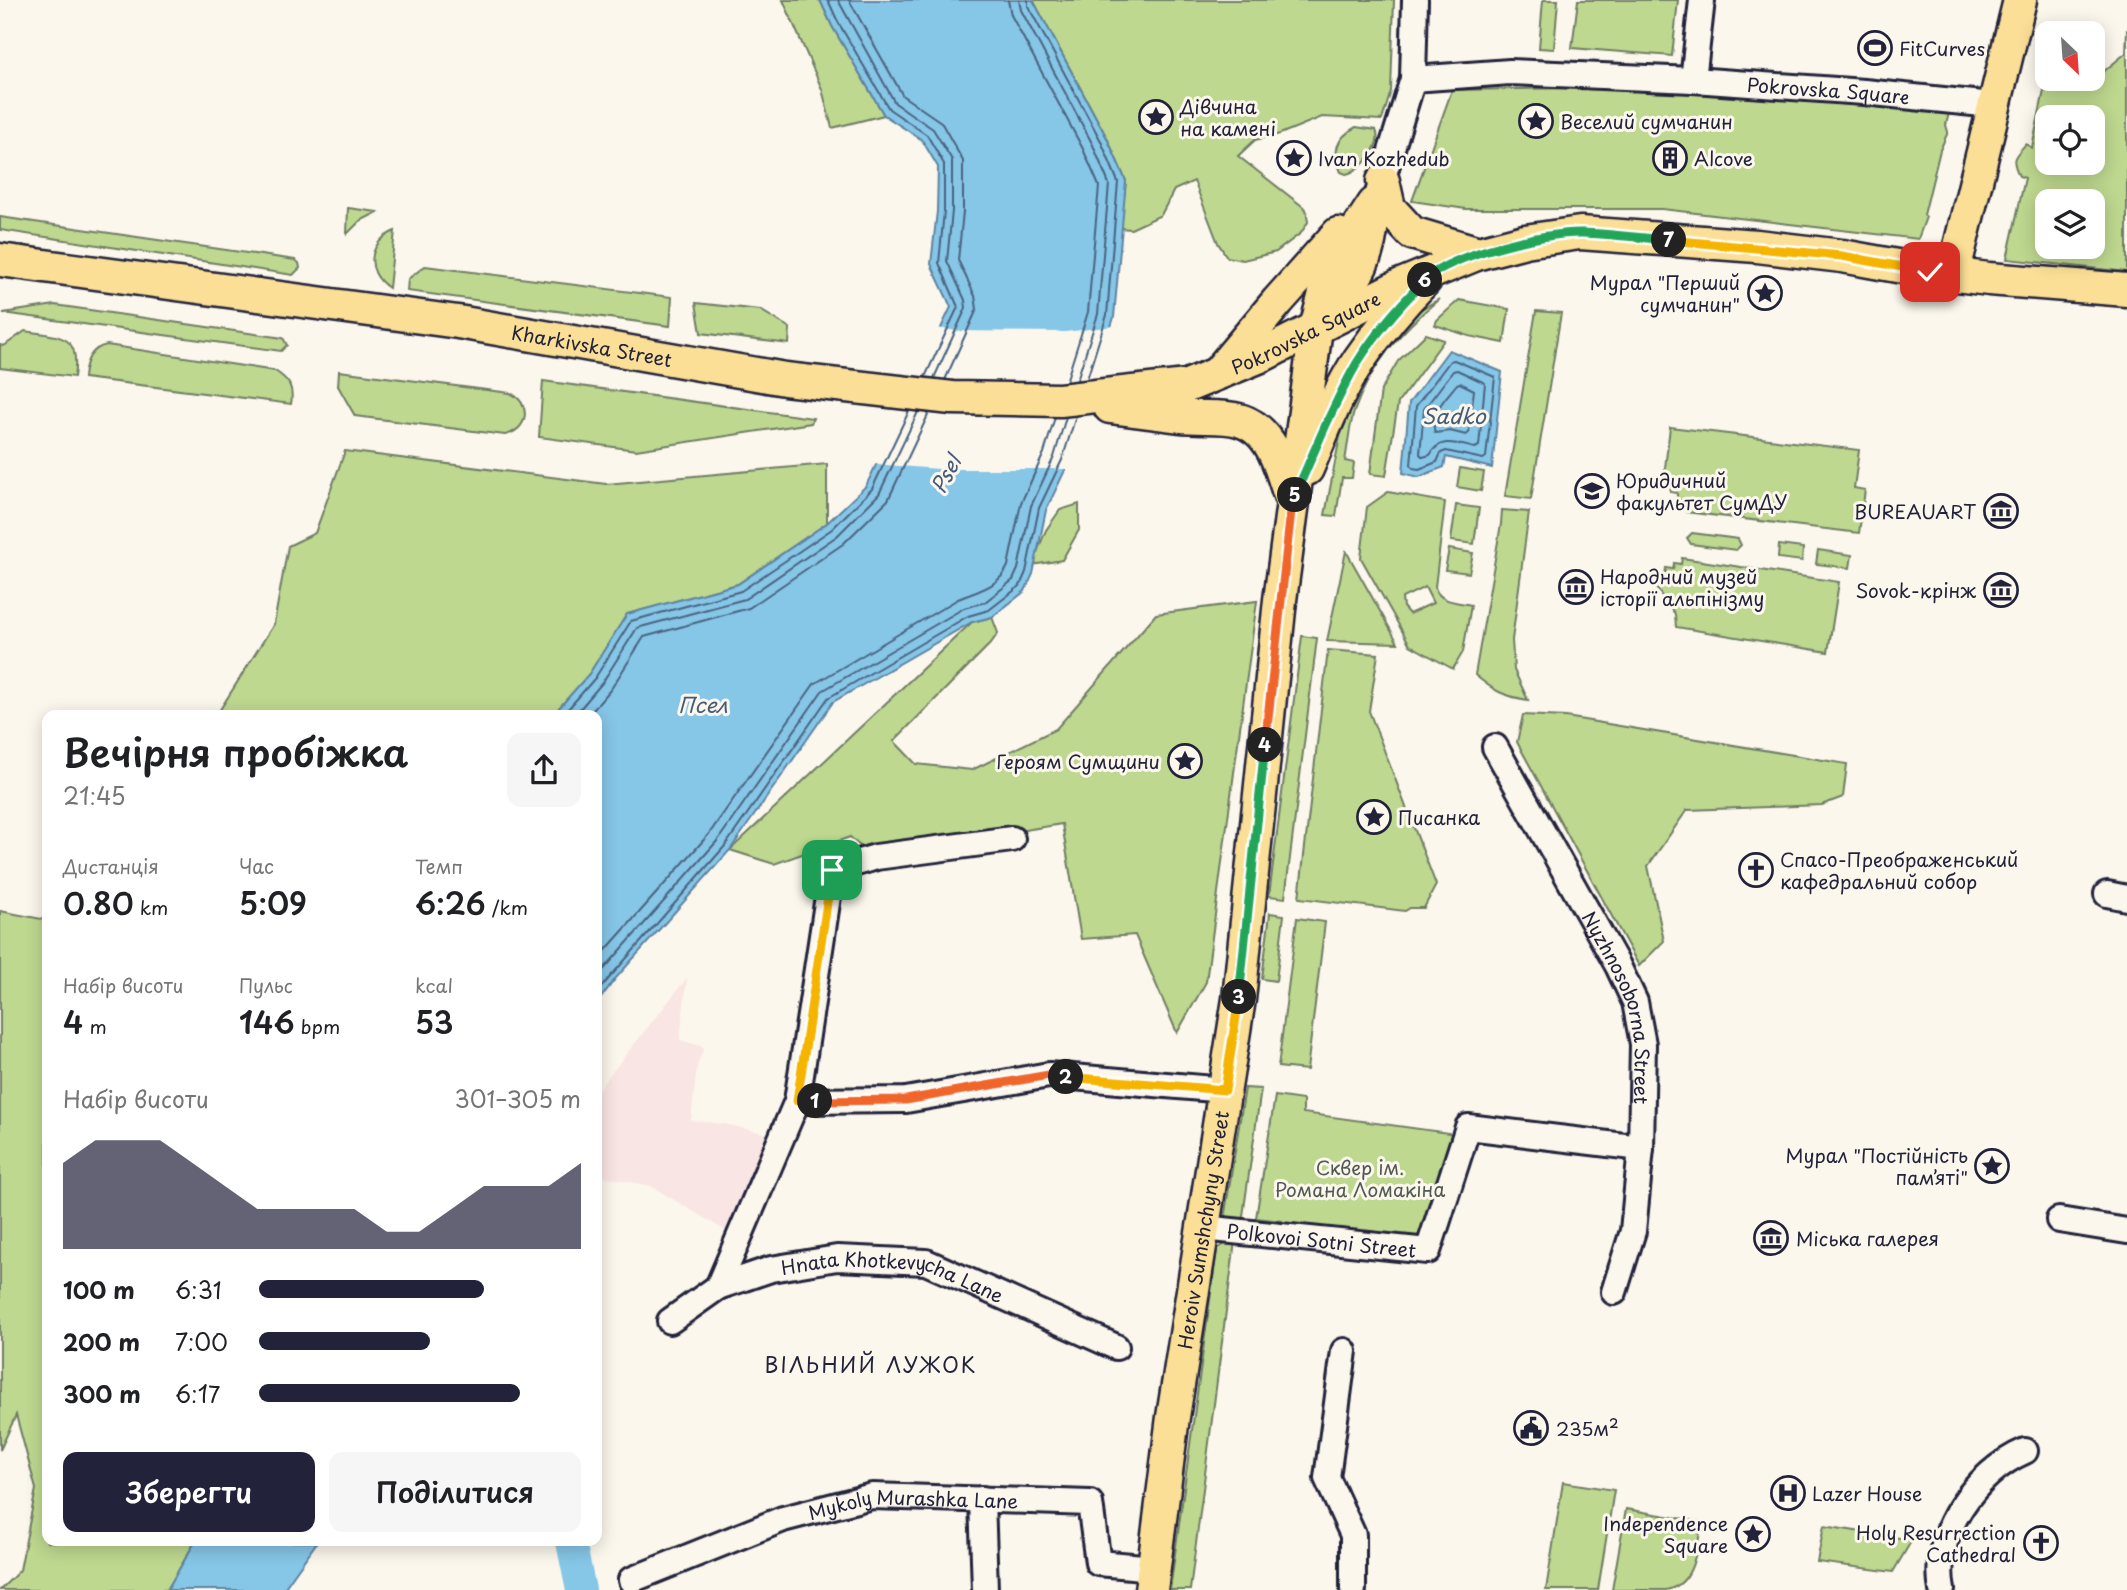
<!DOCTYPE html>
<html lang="uk">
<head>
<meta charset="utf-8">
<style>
	:root { --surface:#fff; --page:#f6f6f6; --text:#202124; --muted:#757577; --accent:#22223b }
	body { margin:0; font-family:"Playpen Sans",sans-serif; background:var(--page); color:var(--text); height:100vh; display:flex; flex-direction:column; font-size:26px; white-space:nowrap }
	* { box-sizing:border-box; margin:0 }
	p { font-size:23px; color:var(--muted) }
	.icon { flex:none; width:38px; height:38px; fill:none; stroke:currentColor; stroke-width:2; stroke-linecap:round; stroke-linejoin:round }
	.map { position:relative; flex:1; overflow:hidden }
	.panel { position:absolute; left:42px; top:710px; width:560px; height:836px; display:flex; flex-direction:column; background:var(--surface); border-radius:14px; box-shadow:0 4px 18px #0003 }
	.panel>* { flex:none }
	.needle { width:46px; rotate:155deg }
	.buttons { position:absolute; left:2035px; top:21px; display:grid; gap:14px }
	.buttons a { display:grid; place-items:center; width:70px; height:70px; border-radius:14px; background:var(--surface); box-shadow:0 4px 18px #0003; font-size:35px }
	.pin { position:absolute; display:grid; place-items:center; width:60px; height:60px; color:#fff; margin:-30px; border-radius:14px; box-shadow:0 4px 10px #0006 }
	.km { position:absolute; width:35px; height:35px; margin:-18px; border-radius:50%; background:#222; color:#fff; font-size:19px; line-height:35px; text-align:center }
	.round { display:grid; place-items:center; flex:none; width:74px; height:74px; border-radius:14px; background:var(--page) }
	.headline { display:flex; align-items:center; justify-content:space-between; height:119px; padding:0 21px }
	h1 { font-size:38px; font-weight:600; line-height:52px }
	.stats { display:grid; grid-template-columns:repeat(3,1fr); gap:10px; height:119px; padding:7px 21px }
	.stats div { display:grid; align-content:center }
	.stats b { font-size:30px; font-weight:600 }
	.stats small { font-size:19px; font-weight:400 }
	.stats p { font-size:19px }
	.chart { height:196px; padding:14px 21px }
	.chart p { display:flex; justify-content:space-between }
	.chart svg { width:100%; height:126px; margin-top:7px; fill:var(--accent); opacity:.7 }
	.cta { display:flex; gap:14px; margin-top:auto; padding:14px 21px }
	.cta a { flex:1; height:80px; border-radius:14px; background:var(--accent); color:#fff; font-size:28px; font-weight:600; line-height:80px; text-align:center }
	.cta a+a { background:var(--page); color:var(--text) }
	ul { padding:0 21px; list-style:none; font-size:23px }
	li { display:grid; grid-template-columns:112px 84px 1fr; align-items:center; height:52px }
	li i { height:18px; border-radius:9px; background:var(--accent) }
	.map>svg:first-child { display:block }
</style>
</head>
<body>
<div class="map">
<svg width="2127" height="1590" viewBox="0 0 2127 1590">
	<rect width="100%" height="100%" fill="#fbf7ec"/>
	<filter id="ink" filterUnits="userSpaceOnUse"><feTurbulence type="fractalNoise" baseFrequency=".0143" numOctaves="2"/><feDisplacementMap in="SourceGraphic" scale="14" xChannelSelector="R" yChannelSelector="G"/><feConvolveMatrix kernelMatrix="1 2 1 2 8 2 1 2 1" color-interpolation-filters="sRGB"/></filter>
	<g filter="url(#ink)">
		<path fill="#f9e5e4" d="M687,978L680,1040L704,1047L697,1066L691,1120L729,1125L768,1134L754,1178L726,1231L651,1186L597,1175V1091Z"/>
		<path fill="#bed88f" stroke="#707d65" stroke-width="2" fill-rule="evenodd" d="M783,0H820L832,26L884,115L832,128L822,89Z
			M1033,0H1394L1391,91L1382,120L1322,117L1280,134L1255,140L1238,156L1306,209L1308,222L1301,233L1276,252L1243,260L1227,257L1218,243L1194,181L1174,190L1161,215L1131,229L1120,228L1126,181L1107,138Z
			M1543,0H1558L1554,49L1539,48Z
			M1578,0H1678L1672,56L1572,48Z
			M2127,29V272L2007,259L2025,178L2019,176C2011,158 2013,158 2026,144L2032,148L2047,76L2048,79L2092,81L2126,53ZM2048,117H2093V163H2048ZM2048,201H2093V247H2048Z
			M1647,87L1949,113L1946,125L1948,132L1940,150L1924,215L1926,217L1918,239L1662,209H1466L1412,201L1452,90Z
			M1356,127L1376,130C1383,146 1361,171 1346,174L1341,172C1332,152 1336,138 1356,127Z
			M348,208L378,212L360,221L347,234Z
			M0,217L295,260L299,263L300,268L293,275L0,230Z
			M395,231L389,288C364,271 368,242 395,231Z
			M425,266L672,297L670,326L407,291L408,279Z
			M1439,299C1401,331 1370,365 1354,412C1349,428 1348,445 1345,461L1354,463L1352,478H1342L1336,516L1325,515L1344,415L1355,385L1413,314Z
			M1459,300L1509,309L1504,343L1469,336L1435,325L1437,320Z
			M696,303L760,310L790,328L789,344L701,333Z
			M55,305L283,338L287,345L281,351L3,313Z
			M1536,311L1561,313L1531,499L1505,496Z
			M25,331C60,337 81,333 74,377L0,368V345L4,346Z
			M1426,334L1444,340L1398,403L1386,476L1370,474L1381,390L1398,361Z
			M107,345L275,371C289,380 294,387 291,404L84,378C85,362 90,348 107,345Z
			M339,371L510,393C532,403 529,430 505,435L355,416L338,386Z
			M543,381L813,418L811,423L636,450L539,437Z
			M1670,427L1859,450L1854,488L1865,490L1859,533L1686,512V507L1681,506V500H1677V493L1670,492L1671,486L1663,484Z
			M345,451L606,484L827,464V523L738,584L627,614L589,674L552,716H216L274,624L288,546L315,533Z
			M1460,468L1484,472L1481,491L1457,487Z
			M1388,492L1445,502L1435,587C1438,602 1458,602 1471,605L1463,652L1453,669L1410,645L1361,558L1367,507ZM1425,587L1433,603L1409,614L1403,607L1402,598Z
			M1079,504V530L1062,560L1032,565L1046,530L1060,510Z
			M1456,505L1479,508L1474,544L1451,541Z
			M1502,510L1529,512L1512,640L1514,670L1528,700C1503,696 1494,691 1475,675L1501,524Z
			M1692,533L1738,539L1741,545L1736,550L1691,544L1687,538Z
			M1779,545L1803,548L1802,561L1778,558Z
			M1449,549L1473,553L1469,573L1445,570Z
			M1818,550L1852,555L1850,568L1816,564Z
			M1346,551L1398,643L1327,641Z
			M1682,558L1839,582L1828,652L1676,627L1675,614L1656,588L1658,575L1665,576L1666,568L1673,569L1674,563L1681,564Z
			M1257,601L1206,982L1177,1033L1135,935L1081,939L1062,824L870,855L850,837L774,864L730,850L972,622L992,617L998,633L991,643L894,741L916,764L972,770L1056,729L1156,614Z
			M1302,636L1317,638L1285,898L1269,896Z
			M1328,650L1378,654L1369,711L1436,885L1424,908H1410L1405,911L1299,898Z
			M1523,715L1566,717L1847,764L1843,797L1822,805L1687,810L1648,866L1664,941L1639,966L1517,742Z
			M0,911L47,920V1542H195L167,1590H0L20,1570L36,1489L16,1415L0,1450Z
			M1270,913L1284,915L1276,981L1262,979Z
			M1297,918L1325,922L1307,1070L1278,1067Z
			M1245,1088L1261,1089L1242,1223H1230L1225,1213Z
			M1275,1096L1303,1100V1113L1456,1134L1424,1229L1416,1238L1282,1225V1221L1256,1218Z
			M1235,1241L1190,1590H1170L1217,1249L1227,1243Z
			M1563,1482L1614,1490L1598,1590H1546Z
			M1626,1509L1702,1522C1696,1548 1696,1584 1666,1590H1612Z
			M1824,1526L1912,1540L1893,1572L1817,1562Z"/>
		<path fill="#86c6e7" stroke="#5e84a2" stroke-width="2" d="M820,0H1033L1107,138L1126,181L1114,317L1069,462L1046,510L1033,574L1025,591L992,617L972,622L833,702L730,850L616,978L597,1003V716H552L589,674L627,614L738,584L827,523L866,486L951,307L931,264L937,211L938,167L922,140L884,115L832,26Z
			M1449,350L1502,372L1492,468L1446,457L1444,467L1419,477L1403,473L1409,403Z
			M195,1542H317L283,1590H167Z"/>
		<path fill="#fbf7ec" d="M1114,326L1069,469H939L873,464L937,328L957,331L1065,332Z"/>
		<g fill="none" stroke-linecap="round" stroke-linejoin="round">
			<path stroke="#4a6480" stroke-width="2" d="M828,0L838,22L889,109L927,135L944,164V211L939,263L958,307L925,377
				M838,0L895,103L933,129L952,160V211L947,261L965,300L966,308L934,378
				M849,0L903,96L941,122L963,161V212L958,260L975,296L977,309L945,380
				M1008,0L1011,15L1083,149L1099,186L1088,312L1066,382
				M1019,0L1021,10L1093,145L1109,184L1098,314L1077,380
				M1028,0V6L1101,141L1118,182L1107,315L1087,379
				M1454,360L1495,377L1486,457L1483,459L1446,451L1441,453L1437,462L1419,469L1413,468L1411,465L1416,406L1450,361Z
				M1457,370L1485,383L1479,446L1475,448C1457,444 1440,436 1430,455L1423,457L1420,454L1424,409L1453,371Z
				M1460,383L1474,390L1469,433L1466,435L1450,431L1435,433C1429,413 1445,399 1457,384Z
				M562,716L595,678L631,621L741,591L832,529L872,489L909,411
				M574,716L602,683L637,628L745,599L837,536L879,494L918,412
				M588,716L611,689L644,637L749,608L843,544L888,500L929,413
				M597,960L709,834L814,684L958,599C977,591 999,587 1008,566L1021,503L1044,453L1055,417
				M597,977L718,840L822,691L964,608L985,602L1013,580L1018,569L1031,506L1054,457L1066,417
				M597,992L725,846L828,698L968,616L989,610L1020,586L1026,572L1039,508L1062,460L1076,416"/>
			<path stroke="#86c6e7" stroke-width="30" d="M571,1542L581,1590"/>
			<g stroke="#22223b" stroke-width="30">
				<g id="minor">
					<path id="s1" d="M1413,79L1510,72L1693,80L1864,92L1993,105"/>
					<path d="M1693,80L1702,0"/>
					<path d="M1377,197L1413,79L1415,0"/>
					<path id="s2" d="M1495,747L1618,966L1635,1002L1643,1044L1641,1148L1633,1231L1614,1292"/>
					<path d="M2107,894L2127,898"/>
					<path d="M797,1101L906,1100L1049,1075L1225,1090"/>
					<path d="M2059,1220L2127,1231"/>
					<path id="s3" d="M1203,1228L1428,1251L1468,1127L1641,1148"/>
					<path d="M718,1287L797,1101L832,870L876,857L1012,839"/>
					<path id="s4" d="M670,1321L718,1287L771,1269L837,1258L926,1262L1116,1347"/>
					<path d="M1344,1351L1327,1478L1353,1535V1590"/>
					<path d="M982,1499L985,1590"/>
					<path id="s5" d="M631,1580L783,1519L872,1496L1090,1503L1098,1563L1154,1568"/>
					<path d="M1942,1590C1931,1534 1976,1472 2025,1451"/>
				</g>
			</g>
			<g stroke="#22223b" stroke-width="37">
				<g id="major">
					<path d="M1383,181L1389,208L1412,233L1479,253"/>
					<path id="s6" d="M0,260L458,322L785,379L952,398L1060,400L1187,386L1263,355L1401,285L1479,253L1525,241L1580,233L1757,246L1842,256L1930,272L1989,279L2127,290"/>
					<path d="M1953,275L2020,0"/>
					<path d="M1324,318C1351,285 1368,266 1372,222"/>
					<path d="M1221,369L1278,301L1338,234"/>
					<path d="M1110,407C1133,410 1157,413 1180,416C1213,420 1246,408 1269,443C1280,459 1284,480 1291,498"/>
					<path d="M1307,469C1323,432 1337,393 1359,360C1378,332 1401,304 1425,280"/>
					<path id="s7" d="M1151,1590L1173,1417L1239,999L1280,600L1316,328L1331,270L1374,204"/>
				</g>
			</g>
			<use href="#minor" stroke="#fbf7ec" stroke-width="24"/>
			<use href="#major" stroke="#fbdf96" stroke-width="32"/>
		</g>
	</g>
	<g fill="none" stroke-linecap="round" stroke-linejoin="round" filter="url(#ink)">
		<g stroke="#fff" stroke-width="14">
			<path id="split-1" d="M815,1101H797L832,870"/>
		</g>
		<g stroke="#fff" stroke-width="14">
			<path id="split-2" d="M815,1101L906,1100L1049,1075L1066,1077"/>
		</g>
		<g stroke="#fff" stroke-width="14">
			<path id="split-3" d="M1066,1077L1225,1090L1239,997"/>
		</g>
		<g stroke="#fff" stroke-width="14">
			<path id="split-4" d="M1239,997L1265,745"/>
		</g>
		<g stroke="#fff" stroke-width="14">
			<path id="split-5" d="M1265,745L1292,502L1295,495"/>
		</g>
		<g stroke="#fff" stroke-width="14">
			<path id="split-6" d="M1295,495C1315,450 1333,405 1357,363C1375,334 1401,304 1425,280"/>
		</g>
		<g stroke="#fff" stroke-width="14">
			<path id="split-7" d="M1425,280C1452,254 1545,232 1583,233C1611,234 1640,238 1669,240"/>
		</g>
		<g stroke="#fff" stroke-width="14">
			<path id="split-8" d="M1669,240L1842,256L1930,272"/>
		</g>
		<use href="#split-1" stroke="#f5b400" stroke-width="9"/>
		<use href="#split-2" stroke="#f0652b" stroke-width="9"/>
		<use href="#split-3" stroke="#f5b400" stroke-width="9"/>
		<use href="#split-4" stroke="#22a559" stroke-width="9"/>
		<use href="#split-5" stroke="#f0652b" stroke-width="9"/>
		<use href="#split-6" stroke="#22a559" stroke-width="9"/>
		<use href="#split-7" stroke="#22a559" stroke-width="9"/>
		<use href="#split-8" stroke="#f5b400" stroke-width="9"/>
	</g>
	<defs>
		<g id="stadium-ring" transform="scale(1.75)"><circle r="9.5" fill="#fbf7ec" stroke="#22223b" stroke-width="1.5"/><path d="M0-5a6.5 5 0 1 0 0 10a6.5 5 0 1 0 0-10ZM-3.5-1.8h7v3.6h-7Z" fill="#22223b"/></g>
		<g id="sight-ring" transform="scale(1.75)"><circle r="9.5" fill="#fbf7ec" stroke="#22223b" stroke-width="1.5"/><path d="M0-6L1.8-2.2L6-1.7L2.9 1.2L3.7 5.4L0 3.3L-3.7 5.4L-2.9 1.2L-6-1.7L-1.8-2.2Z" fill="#22223b"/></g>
		<g id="building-ring" transform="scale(1.75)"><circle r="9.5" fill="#fbf7ec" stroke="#22223b" stroke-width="1.5"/><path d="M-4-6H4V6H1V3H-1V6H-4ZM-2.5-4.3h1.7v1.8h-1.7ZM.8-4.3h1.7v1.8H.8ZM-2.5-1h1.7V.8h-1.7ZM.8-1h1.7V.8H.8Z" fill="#22223b"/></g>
		<g id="university-ring" transform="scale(1.75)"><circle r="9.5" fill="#fbf7ec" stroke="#22223b" stroke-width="1.5"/><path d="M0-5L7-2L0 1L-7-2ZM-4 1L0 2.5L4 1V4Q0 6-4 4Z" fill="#22223b"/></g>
		<g id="museum-ring" transform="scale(1.75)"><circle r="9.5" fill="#fbf7ec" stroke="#22223b" stroke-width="1.5"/><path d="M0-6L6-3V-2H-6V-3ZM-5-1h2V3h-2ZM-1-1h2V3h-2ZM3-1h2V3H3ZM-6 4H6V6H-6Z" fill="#22223b"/></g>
		<g id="church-ring" transform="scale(1.75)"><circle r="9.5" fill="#fbf7ec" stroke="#22223b" stroke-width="1.5"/><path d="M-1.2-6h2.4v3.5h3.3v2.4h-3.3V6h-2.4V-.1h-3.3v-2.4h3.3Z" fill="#22223b"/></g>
		<g id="civic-ring" transform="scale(1.75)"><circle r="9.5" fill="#fbf7ec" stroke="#22223b" stroke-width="1.5"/><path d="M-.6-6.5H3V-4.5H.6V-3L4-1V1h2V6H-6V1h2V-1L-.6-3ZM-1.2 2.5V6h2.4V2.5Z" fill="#22223b"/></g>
		<g id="hospital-ring" transform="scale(1.75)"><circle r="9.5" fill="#fbf7ec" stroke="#22223b" stroke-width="1.5"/><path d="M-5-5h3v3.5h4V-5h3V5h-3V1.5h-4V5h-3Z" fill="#22223b"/></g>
	</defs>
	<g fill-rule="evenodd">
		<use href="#stadium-ring" x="1875" y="48"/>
		<use href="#sight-ring" x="1156" y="117"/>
		<use href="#sight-ring" x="1536" y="121"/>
		<use href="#sight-ring" x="1294" y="158"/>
		<use href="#building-ring" x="1670" y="158"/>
		<use href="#sight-ring" x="1765" y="293"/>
		<use href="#university-ring" x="1592" y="491"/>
		<use href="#museum-ring" x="2001" y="511"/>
		<use href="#museum-ring" x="1576" y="587"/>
		<use href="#museum-ring" x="2001" y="590"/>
		<use href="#sight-ring" x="1185" y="761"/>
		<use href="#sight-ring" x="1374" y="817"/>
		<use href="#church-ring" x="1756" y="870"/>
		<use href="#sight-ring" x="1992" y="1166"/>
		<use href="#museum-ring" x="1771" y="1238"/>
		<use href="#civic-ring" x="1531" y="1428"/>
		<use href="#hospital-ring" x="1788" y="1493"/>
		<use href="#sight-ring" x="1753" y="1534"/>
		<use href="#church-ring" x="2041" y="1543"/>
	</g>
	<g text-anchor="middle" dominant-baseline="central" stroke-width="6" stroke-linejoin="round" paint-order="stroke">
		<g font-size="19" fill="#22223b" stroke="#fbf7ec" text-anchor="start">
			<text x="1899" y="48">FitCurves</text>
			<text x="1180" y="106">Дівчина<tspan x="1180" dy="22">на камені</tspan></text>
			<text x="1560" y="121">Веселий сумчанин</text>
			<text x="1318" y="158">Ivan Kozhedub</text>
			<text x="1694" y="158">Alcove</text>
			<text x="1740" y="282" text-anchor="end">Мурал "Перший<tspan x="1740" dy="22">сумчанин"</tspan></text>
			<text x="1616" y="480">Юридичний<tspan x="1616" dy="22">факультет СумДУ</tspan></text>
			<text x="1976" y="511" text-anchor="end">BUREAUART</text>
			<text x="1600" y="576">Народний музей<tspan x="1600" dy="22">історії альпінізму</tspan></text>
			<text x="1976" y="590" text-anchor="end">Sovok-крінж</text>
			<text x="1160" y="761" text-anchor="end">Героям Сумщини</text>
			<text x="1398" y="817">Писанка</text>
			<text x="1780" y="859">Спасо-Преображенський<tspan x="1780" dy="22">кафедральний собор</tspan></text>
			<text x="1968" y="1155" text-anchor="end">Мурал "Постійність<tspan x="1968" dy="22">пам’яті"</tspan></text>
			<text x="1796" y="1238">Міська галерея</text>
			<text x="1556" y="1428">235м²</text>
			<text x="1812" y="1493">Lazer House</text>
			<text x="1728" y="1523" text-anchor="end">Independence<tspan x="1728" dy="22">Square</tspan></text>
			<text x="2016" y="1532" text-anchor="end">Holy Resurrection<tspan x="2016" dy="22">Cathedral</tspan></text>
		</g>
		<g font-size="19" fill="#22223b" stroke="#fbf7ec">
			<text stroke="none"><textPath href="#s1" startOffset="416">Pokrovska Square</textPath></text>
			<text stroke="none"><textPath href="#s6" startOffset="1328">Pokrovska Square</textPath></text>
			<text stroke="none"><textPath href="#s6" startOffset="598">Kharkivska Street</textPath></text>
			<text stroke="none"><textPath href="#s2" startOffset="292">Nyzhnosoborna Street</textPath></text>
			<text stroke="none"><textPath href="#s7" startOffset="364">Heroiv Sumshchyny Street</textPath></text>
			<text stroke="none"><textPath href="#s3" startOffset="119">Polkovoi Sotni Street</textPath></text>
			<text stroke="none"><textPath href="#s4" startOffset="240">Hnata Khotkevycha Lane</textPath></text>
			<text stroke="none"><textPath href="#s5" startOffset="296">Mykoly Murashka Lane</textPath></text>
		</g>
		<g font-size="19" fill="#515954" stroke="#fbf7ec">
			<text x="1360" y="1167">Сквер ім.<tspan x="1360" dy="22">Романа Ломакіна</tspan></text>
		</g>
		<g font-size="21" font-style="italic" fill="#455b77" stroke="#fbf7ec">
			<text x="1454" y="415">Sadko</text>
			<text transform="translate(945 474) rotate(-62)">Psel</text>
			<text x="703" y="704">Псел</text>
		</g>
		<g font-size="21" letter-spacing="2" fill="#22223b" stroke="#fbf7ec">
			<text x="871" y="1364">ВІЛЬНИЙ ЛУЖОК</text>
		</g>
	</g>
</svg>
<div class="buttons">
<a><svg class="needle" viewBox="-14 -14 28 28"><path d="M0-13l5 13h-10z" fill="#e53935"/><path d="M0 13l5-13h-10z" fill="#757577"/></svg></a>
<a><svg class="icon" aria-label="locate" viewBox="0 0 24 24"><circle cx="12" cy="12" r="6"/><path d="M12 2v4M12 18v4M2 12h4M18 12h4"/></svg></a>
<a><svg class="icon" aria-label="layers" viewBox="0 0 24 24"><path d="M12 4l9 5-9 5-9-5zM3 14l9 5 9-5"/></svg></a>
</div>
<div class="pin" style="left:832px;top:870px;background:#1e9e55"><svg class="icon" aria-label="arrive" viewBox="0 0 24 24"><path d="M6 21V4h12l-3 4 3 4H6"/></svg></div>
<div class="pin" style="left:1930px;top:272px;background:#d93025"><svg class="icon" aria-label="check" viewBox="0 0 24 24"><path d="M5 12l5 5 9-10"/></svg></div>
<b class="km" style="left:815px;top:1101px">1</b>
<b class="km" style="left:1066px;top:1077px">2</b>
<b class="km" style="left:1239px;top:997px">3</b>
<b class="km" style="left:1265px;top:745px">4</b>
<b class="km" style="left:1295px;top:495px">5</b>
<b class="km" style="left:1425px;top:280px">6</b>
<b class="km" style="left:1669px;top:240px">7</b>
<section class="panel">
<div class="headline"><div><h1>Вечірня пробіжка</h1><p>21:45</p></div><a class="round"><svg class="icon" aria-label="share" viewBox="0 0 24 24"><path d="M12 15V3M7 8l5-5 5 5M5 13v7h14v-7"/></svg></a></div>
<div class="stats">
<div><p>Дистанція</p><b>0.80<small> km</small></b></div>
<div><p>Час</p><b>5:09</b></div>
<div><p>Темп</p><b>6:26<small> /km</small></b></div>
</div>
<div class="stats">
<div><p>Набір висоти</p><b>4<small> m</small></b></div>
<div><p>Пульс</p><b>146<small> bpm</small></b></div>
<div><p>kcal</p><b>53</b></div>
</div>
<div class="chart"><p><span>Набір висоти</span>301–305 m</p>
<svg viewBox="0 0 160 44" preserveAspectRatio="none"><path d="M0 44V14L10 6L20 6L30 6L40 14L50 22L60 30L70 30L80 30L90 30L100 38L110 38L120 30L130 22L140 22L150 22L160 14V44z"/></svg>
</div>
<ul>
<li><b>100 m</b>6:31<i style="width:70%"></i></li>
<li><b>200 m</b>7:00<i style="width:53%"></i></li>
<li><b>300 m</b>6:17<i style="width:81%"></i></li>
</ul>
<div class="cta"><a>Зберегти</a><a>Поділитися</a></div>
</section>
</div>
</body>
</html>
